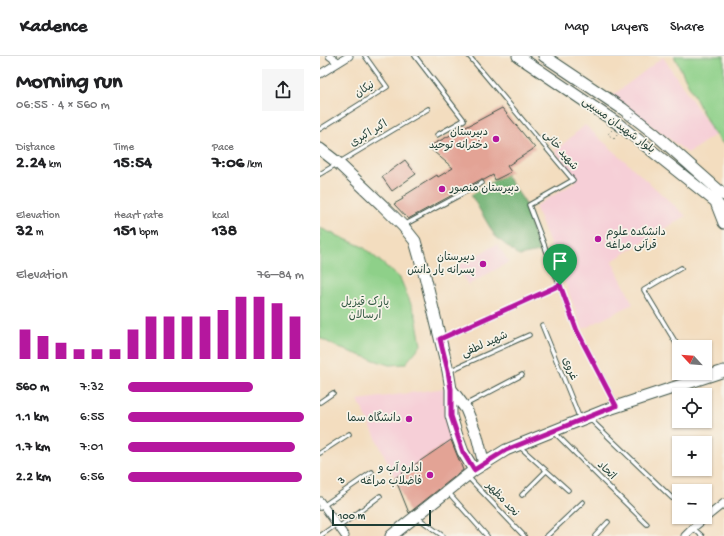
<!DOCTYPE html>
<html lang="en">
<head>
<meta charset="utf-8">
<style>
	:root { --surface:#fff; --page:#f6f6f6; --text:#202124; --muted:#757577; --line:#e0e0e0; --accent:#b5179e }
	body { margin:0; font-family:"Gochi Hand","Playpen Sans Arabic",sans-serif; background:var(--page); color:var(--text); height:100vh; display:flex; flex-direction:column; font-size:15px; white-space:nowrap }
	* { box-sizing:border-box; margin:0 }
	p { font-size:13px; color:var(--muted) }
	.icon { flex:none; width:22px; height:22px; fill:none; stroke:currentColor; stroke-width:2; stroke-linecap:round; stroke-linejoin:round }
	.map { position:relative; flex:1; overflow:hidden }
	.panel { display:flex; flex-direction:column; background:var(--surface); width:320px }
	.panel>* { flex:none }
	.needle { width:26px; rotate:296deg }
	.tools { position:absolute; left:352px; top:284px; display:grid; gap:8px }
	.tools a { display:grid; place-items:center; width:40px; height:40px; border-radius:0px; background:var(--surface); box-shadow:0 1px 3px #0004; font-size:20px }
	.scale { position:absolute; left:12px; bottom:10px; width:99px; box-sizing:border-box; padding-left:4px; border:2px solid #1f3d34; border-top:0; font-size:11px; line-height:14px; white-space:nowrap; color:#1f3d34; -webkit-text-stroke:3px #f7f3e8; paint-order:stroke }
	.pin { position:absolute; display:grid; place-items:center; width:34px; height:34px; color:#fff; margin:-41px -17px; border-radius:50% 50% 50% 0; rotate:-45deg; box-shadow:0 0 4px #0007 }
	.pin .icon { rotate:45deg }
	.round { display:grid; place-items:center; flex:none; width:42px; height:42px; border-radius:0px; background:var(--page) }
	.summary { display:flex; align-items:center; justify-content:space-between; height:68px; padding:0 16px }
	h1 { font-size:22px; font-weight:700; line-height:30px }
	.stats { display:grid; grid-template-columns:repeat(3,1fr); gap:6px; height:68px; padding:4px 16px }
	.stats div { display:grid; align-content:center }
	.stats b { font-size:17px; font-weight:700 }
	.stats small { font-size:11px; font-weight:400 }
	.stats p { font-size:11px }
	.chart { height:112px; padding:8px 16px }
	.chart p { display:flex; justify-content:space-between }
	.chart svg { width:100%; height:72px; margin-top:4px; stroke:var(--accent); stroke-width:6 }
	ul { padding:0 16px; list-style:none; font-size:13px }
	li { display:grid; grid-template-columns:64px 48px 1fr; align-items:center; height:30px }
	li i { height:10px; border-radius:5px; background:var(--accent) }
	header { display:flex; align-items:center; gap:24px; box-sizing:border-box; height:56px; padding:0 20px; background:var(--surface); border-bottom:1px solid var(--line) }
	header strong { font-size:19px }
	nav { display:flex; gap:22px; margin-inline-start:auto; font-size:14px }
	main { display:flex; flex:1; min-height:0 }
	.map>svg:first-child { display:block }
</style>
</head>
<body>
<header>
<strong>Kadence</strong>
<nav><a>Map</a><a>Layers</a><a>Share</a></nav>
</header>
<main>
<section class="panel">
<div class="summary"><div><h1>Morning run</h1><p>06:55 · 4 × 560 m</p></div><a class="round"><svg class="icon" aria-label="share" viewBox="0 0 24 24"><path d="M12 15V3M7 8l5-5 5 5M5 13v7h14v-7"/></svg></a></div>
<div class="stats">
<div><p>Distance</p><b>2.24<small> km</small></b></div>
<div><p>Time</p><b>15:54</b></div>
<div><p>Pace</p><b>7:06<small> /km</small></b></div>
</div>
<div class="stats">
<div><p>Elevation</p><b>32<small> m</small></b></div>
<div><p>Heart rate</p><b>151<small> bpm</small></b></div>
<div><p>kcal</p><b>138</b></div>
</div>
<div class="chart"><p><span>Elevation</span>76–84 m</p>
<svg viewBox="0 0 160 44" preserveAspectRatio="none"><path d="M5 44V26M15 44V30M25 44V34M35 44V38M45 44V38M55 44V38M65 44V26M75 44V18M85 44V18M95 44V18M105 44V18M115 44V14M125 44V6M135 44V6M145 44V10M155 44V18"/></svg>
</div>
<ul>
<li><b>560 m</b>7:32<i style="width:71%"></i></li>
<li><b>1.1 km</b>6:55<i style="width:100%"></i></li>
<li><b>1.7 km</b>7:01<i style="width:95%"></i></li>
<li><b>2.2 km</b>6:56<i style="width:99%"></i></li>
</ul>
</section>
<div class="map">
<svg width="404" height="480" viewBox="0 0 404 480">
	<rect width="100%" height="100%" fill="#f7f3e8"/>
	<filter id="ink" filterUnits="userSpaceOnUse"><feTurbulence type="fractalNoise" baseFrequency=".025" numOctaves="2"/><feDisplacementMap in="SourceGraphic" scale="8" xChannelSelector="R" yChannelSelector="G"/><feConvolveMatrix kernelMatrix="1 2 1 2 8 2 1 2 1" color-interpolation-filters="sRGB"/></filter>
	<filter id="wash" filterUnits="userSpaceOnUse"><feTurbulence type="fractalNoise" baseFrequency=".012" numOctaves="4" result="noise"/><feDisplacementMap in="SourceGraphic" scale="16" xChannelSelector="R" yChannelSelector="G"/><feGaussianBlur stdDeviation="0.9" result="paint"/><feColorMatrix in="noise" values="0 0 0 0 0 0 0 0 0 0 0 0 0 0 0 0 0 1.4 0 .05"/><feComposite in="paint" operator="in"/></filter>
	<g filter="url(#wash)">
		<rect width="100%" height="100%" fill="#f3ddbf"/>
		<path fill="#f6cfd7" d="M343,1L395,79L368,97L292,40Z
			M265,69L366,160L292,205L313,248L263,273L215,150L256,126L235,95Z
			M177,188L189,206L148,229L137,210Z
			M126,332L133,383L75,422L38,344Z"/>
		<path fill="#8ed089" stroke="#56865e" d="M354,0H404V89L392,75Z
			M0,172L43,191L80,222L96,260L101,289L85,308L69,309L19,292L0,282Z"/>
		<path fill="#72b275" stroke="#487854" d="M185,118L204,145L219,196L199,200L175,180L151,139L175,124Z"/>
		<g id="blocks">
			<path fill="#e3a395" d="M182,52L215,92L187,110L191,116L175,124L173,119L164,124H160L88,163L74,148L83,143L82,141L117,119L118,121L133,112L108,91Z
				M85,104L96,118L72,135L62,121Z
				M131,384L143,414L89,457L75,422Z"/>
		</g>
	</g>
	<g filter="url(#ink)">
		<use href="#blocks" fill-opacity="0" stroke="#3f5549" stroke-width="1"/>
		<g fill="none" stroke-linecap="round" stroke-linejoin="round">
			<g stroke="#3f5549" stroke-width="5.5">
				<path id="lane" d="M95,0L144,64L117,79
					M149,0L253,124L209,149L257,275L296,349
					M0,73L67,31L45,0
					M0,118L108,53
					M84,169L162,127
					M222,269L260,363
					M121,283L240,229
					M359,292L324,234L361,212
					M129,315L209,279
					M0,346L13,337
					M145,349L202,319
					M270,363L352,442
					M235,377L281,423L327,468
					M200,391L248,434
					M0,397L29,378
					M148,421L204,480
					M128,436L167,480
					M202,439L226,415
					M0,452L52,416
					M98,462L123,480
					M19,471L60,440
					M373,472L382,480
					M0,480L17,468
					M227,480L263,446
					M275,480L288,466"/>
			</g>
			<g stroke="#3f5549" stroke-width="9">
				<path id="street" d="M10,0L18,6
					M0,18L29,0
					M0,445L25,480
					M365,480L373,472L404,447"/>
			</g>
			<g stroke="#3f5549" stroke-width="13">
				<path id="secondary" d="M198,0L297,67L395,145L404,156
					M224,0L303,53L335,78L404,139
					M0,93L18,107L63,150L83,170L95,185L105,220L128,315L131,333V360L137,380L143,396L154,414
					M397,149L404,167
					M131,333L146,353L157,380L164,408
					M71,480L154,414L186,394L283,355L404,315"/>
			</g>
			<path stroke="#3f5549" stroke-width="1" stroke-dasharray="1 3" stroke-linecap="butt" d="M292,74L288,78L294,83"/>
			<use href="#lane" stroke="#fff" stroke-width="3.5"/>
			<use href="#street" stroke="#fff" stroke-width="7"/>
			<use href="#secondary" stroke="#fff" stroke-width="11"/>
			<path stroke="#3f5549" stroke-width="1" stroke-dasharray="1 3" stroke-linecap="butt" d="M294,83L316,55"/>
		</g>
	</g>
	<g fill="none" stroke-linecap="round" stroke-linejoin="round" filter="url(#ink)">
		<g stroke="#fff" stroke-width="8">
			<path id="route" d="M240,229L257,275L296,350L283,355L186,394L154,414L143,396L131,360V333L128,315L120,283Z"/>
		</g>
		<use href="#route" stroke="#b5179e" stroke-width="5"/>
	</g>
	<g fill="#b5179e" stroke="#f7f3e8" stroke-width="1.5">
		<circle cx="176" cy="83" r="4"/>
		<circle cx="122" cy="133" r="4"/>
		<circle cx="278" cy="183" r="4"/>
		<circle cx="163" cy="208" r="4"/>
		<circle cx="89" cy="363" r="4"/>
		<circle cx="110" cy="419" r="4"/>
	</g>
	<g text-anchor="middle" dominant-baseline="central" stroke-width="3.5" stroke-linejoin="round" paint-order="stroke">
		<g font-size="11" fill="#1f3d34" stroke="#f7f3e8">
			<text transform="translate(45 34) rotate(-32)">نیکان</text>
			<text transform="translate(298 70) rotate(36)">بلوار شهیدان مسیبی</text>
			<text transform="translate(49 78) rotate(-31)">اکبر اکبری</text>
			<text transform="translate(240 95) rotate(50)">شهید خانی</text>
			<text transform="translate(165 289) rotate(-24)">شهید لطفی</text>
			<text transform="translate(249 313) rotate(68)">غروی</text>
			<text transform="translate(286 415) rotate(45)">اتحاد</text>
			<text transform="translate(22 425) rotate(-35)">3</text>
			<text transform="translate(182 444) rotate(47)">نجد مظهر</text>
		</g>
		<g font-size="11" fill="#1f3d34" stroke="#f7f3e8" text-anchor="end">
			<text x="168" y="77">دبیرستان<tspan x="168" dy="13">دخترانه توحید</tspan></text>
			<text x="130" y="133" text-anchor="start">دبیرستان منصور</text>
			<text x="286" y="177" text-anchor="start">دانشکده علوم<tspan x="286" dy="13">قرآنی مراغه</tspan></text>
			<text x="155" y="202">دبیرستان<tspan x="155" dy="13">پسرانه یار دانش</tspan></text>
			<text x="81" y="363">دانشگاه سما</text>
			<text x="102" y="413">اداره آب و<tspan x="102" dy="13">فاضلاب مراغه</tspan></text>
		</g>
		<g font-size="11" fill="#355a45" stroke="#f7f3e8">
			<text x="45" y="247">پارک قیزیل<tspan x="45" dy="13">ارسالان</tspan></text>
		</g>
	</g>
</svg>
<div class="tools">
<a><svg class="needle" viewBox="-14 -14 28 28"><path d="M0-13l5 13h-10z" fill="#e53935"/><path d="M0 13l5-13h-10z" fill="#757577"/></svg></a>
<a><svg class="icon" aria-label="locate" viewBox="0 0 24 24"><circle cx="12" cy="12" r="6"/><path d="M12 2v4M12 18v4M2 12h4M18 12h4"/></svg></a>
<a>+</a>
<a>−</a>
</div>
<div class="scale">100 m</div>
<div class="pin" style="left:240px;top:229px;background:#1e9e55"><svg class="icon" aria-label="arrive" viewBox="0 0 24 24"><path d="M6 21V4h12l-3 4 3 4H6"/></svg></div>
</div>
</main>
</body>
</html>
